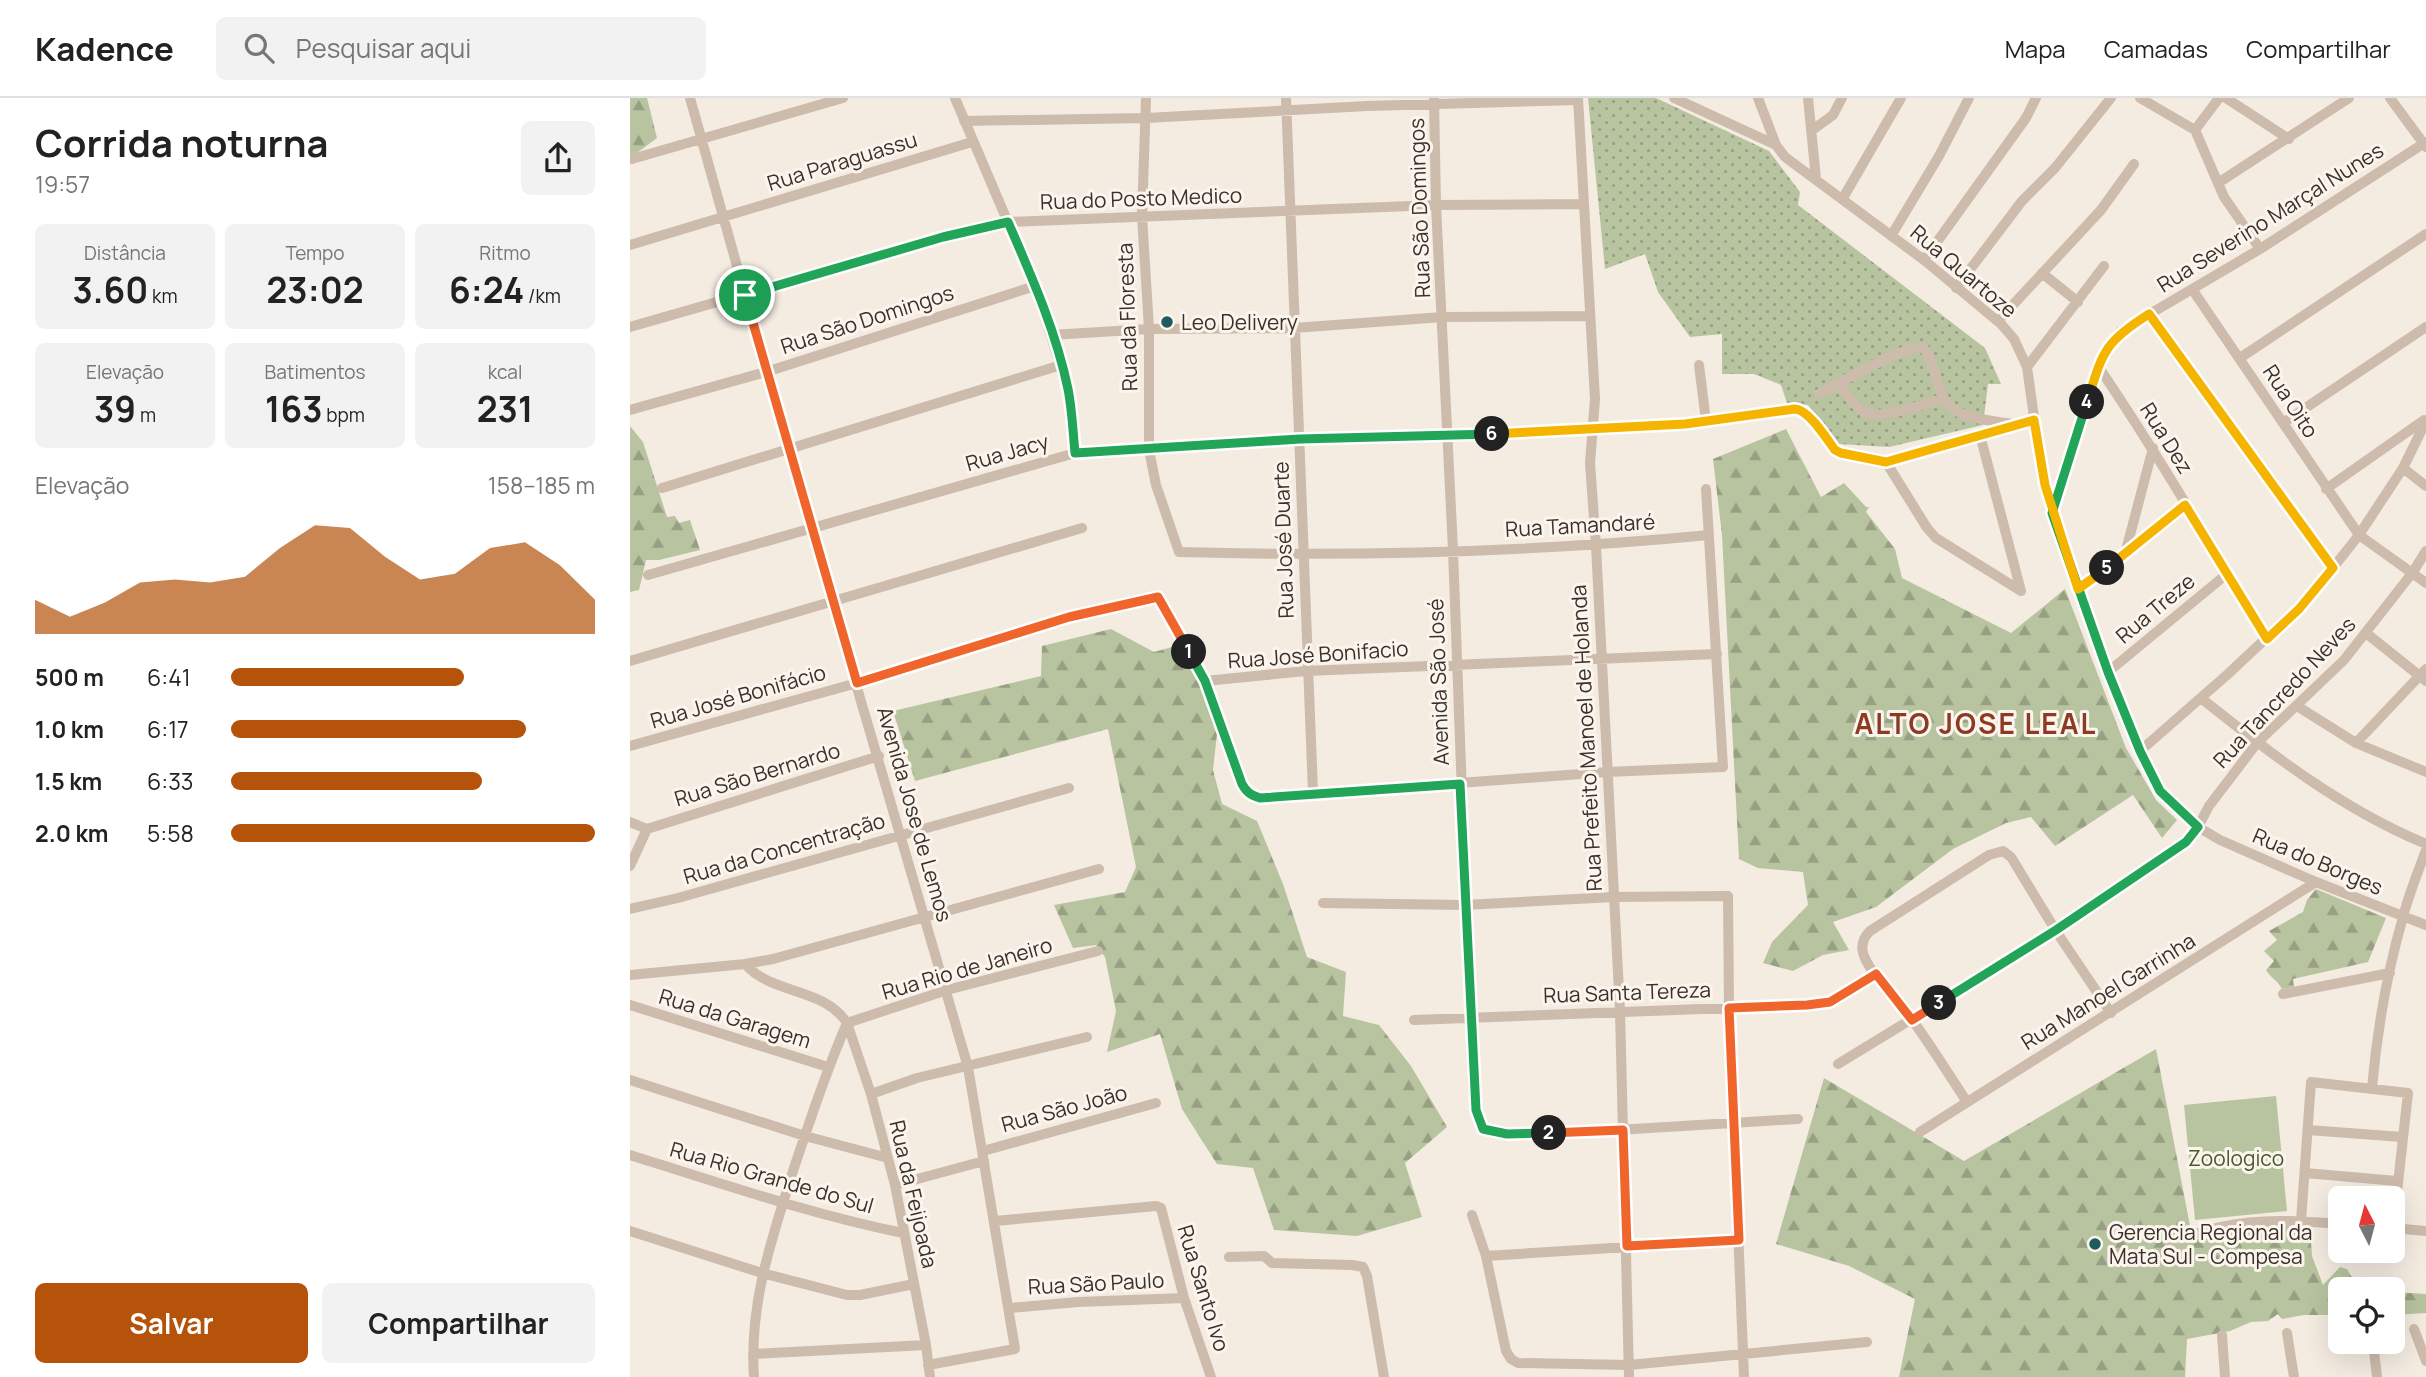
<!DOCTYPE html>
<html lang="pt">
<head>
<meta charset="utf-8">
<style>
	:root { --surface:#fff; --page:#f2f2f2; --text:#222; --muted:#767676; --line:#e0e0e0; --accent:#b45309 }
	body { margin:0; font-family:Manrope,sans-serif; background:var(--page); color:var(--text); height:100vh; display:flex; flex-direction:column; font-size:26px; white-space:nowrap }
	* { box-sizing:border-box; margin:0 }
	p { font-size:23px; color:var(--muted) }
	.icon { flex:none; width:38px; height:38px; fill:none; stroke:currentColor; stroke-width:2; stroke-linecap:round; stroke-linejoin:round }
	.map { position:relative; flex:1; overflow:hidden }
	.panel { display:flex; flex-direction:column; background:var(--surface); width:630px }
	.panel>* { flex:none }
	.needle { width:46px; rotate:354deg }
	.tools { position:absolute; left:1698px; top:1088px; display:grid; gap:14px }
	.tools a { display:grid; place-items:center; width:77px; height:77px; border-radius:10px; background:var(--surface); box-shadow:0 7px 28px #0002; font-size:35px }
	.pin { position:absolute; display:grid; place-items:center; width:60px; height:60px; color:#fff; margin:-30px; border:4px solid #fff; border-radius:50%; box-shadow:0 2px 7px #0007 }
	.km { position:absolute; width:35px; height:35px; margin:-18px; border-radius:50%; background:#222; color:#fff; font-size:19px; line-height:35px; text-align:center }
	.round { display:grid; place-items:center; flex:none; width:74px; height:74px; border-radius:10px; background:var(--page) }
	.overview { display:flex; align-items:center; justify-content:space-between; height:119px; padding:0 35px }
	h1 { font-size:38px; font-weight:700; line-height:52px }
	.metrics { display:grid; grid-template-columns:repeat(3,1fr); gap:10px; height:119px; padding:7px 35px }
	.metrics div { display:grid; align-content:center; border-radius:10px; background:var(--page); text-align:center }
	.metrics b { font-size:35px; font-weight:700 }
	.metrics small { font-size:19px; font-weight:400 }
	.metrics p { font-size:19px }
	.chart { height:196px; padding:14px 35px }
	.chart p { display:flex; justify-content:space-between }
	.chart svg { width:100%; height:126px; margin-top:7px; fill:var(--accent); opacity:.7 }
	.primary-button { display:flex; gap:14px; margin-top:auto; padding:14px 35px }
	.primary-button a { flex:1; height:80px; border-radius:10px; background:var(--accent); color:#fff; font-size:28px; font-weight:700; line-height:80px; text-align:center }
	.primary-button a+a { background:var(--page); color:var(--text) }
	ul { padding:0 35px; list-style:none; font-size:23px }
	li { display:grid; grid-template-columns:112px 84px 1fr; align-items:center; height:52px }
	li i { height:18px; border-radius:9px; background:var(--accent) }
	header { display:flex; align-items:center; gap:42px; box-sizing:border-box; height:98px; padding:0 35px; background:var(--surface); border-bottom:2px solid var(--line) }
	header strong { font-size:33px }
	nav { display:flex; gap:38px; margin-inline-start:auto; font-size:24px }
	.search { width:490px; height:63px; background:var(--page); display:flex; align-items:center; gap:18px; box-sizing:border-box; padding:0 24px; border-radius:10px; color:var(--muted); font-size:26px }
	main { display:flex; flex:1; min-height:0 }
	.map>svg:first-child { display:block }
</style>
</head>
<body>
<header>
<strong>Kadence</strong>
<div class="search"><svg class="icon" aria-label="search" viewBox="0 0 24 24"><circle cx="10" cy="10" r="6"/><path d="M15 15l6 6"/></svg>Pesquisar aqui</div>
<nav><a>Mapa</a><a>Camadas</a><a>Compartilhar</a></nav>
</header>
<main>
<section class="panel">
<div class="overview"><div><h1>Corrida noturna</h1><p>19:57</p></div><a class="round"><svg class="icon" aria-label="share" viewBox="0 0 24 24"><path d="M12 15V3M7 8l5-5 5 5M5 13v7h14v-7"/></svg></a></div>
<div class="metrics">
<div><p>Distância</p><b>3.60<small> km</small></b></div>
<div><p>Tempo</p><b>23:02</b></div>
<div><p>Ritmo</p><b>6:24<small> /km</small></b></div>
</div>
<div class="metrics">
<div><p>Elevação</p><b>39<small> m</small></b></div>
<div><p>Batimentos</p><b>163<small> bpm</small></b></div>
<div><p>kcal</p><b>231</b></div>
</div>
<div class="chart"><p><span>Elevação</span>158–185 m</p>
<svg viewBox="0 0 160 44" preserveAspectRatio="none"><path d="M0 44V32L10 38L20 33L30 26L40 25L50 26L60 24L70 14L80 6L90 7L100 17L110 25L120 23L130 14L140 12L150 20L160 32V44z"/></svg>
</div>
<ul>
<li><b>500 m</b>6:41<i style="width:64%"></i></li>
<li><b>1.0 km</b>6:17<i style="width:81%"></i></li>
<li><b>1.5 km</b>6:33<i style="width:69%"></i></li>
<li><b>2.0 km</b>5:58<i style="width:100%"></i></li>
</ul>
<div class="primary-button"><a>Salvar</a><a>Compartilhar</a></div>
</section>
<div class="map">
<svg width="1796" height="1279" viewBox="0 0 1796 1279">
	<defs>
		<pattern id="grass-dots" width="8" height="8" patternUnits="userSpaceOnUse" patternTransform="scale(1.75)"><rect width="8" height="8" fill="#b8c4a0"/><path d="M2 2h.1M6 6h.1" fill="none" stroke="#97a083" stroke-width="1.8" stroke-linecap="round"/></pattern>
		<pattern id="forest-firs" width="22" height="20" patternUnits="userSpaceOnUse" patternTransform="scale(1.75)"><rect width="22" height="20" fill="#b8c4a0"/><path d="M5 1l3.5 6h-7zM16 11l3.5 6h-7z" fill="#97a083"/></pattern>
	</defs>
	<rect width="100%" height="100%" fill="#f4ebe1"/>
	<path fill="url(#grass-dots)" d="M958,0H1026L1139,53L1170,94L1168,107L1355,250L1371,286H1358L1353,327L1259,349L1209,346L1178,307L1157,305L1151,287L1124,276H1092V236L1060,239L1028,194L1015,156L975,171Z"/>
	<path fill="url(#forest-firs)" d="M0,0H17L27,40L0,60Z
		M0,328L13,344L37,419L45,418L49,425L60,422L70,452L29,462H16L9,492L0,494Z
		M1156,331L1191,399L1214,385L1236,409H1239L1236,414L1265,451L1272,480L1381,535L1435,491L1496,650L1526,702L1547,722L1532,740L1503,697L1425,748L1401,719L1376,725L1323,751L1246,809L1203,824L1219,852L1193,857L1163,873L1133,865L1142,844L1178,807L1173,774L1128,770L1109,761L1092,437L1083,361Z
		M481,531L524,554L553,546L588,627L583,672L592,706L627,723L653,786L677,859L716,874L713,918L749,927L781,968L817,1029L775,1065L792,1119L727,1138L644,1132L623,1070L587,1066L552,1011L530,936L477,954L486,913L475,859L466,847L443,850L424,807L495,794L506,769L478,631L285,683L263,613L411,578L412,548Z
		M1686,791L1756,820L1738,864L1663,881L1664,889L1652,891C1648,883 1641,880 1636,872L1644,863L1634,853L1647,842L1639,833L1673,814L1677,802Z
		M1526,951L1561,1133V1142L1608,1131L1650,1127L1680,1131L1682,1158L1693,1187L1710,1169L1717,1171L1724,1183L1745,1192H1710V1217H1674L1652,1221L1648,1216L1638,1223L1621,1224L1600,1233L1557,1241L1555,1279H1269L1285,1201L1219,1168L1146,1146L1194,980L1334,1063Z
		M1762,1194L1796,1196V1215L1762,1217Z"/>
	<path fill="#b8c4a0" d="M1646,998L1657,1113L1565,1122L1554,1007Z"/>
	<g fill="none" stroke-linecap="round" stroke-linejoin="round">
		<path stroke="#cdbbac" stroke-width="10" d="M60,0L180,429L338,969L385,1251L298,1267
			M325,0L405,188L438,291L445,355
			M516,0L512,118L519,231V352L526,387L549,454C726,459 903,454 1079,437
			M656,0L683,695
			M804,0L806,107L823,452L843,994L848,1022L853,1031L878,1036L955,1034L1168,1021
			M948,0L965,301L960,365L966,448L990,913L999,1279
			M1044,0L1146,47
			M1128,0L1146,47L1155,59L1294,162L1371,226L1384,241L1397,269L1410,362L1422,415L1478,574L1510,653L1530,693L1568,729L1590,742L1686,784L1796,827
			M1178,0L1186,81
			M1510,0L1565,32L1594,99L1630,151
			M1596,0L1659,41
			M1760,0L1796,49
			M334,23L516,20L737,8L948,2
			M1565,32L1589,0
			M1181,33L1203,17L1212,0
			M2,61L213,0
			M1588,85L1719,0
			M1213,100L1271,0
			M1261,138L1309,58L1339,0
			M0,147L342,44
			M1294,162L1396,20L1406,0
			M1412,175L1448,204
			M1326,190L1392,103L1425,70L1481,0
			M1562,191L1729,437L1796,485
			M1519,216L1703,470
			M1368,223L1471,112L1504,66
			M0,229L313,139L378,124L806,107L953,106
			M421,237L519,231L664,230L813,219L960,218
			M1610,260L1796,136
			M1069,267L1076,323
			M1468,268C1528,357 1582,449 1637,541
			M1397,269L1474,168
			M1208,286C1216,295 1224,308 1234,314C1248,323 1297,305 1313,301
			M1189,296C1208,286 1275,246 1293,250L1297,254C1304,268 1306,283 1312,297C1322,322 1360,322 1383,326
			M0,312L136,274L405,188
			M1653,325L1796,229
			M1350,337L1391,493
			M1256,364L1297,430L1306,440L1391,493
			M1773,370L1796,388
			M32,390L431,267
			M1696,391L1794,322
			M1422,415L1468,268L1474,254L1491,233L1630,151L1796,44
			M1495,456L1523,350
			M18,477L445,355L670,341L817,338L962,331L1055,326L1165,311C1179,312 1196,340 1205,352L1211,355L1256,364L1404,322
			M1448,491L1555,407
			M1736,535L1796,583
			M0,563L452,430
			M1478,574L1598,475
			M575,583L676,573L1087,556
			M1571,600C1642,657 1712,711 1796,746
			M1667,608L1726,645L1796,674
			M1726,645L1796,571
			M0,648L227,585L439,519L528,499L575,583L612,686C617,695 621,697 630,700L977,674L1093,669L1076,391
			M1510,653L1598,576L1680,499L1729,437L1773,370L1796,323
			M0,724L17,731
			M17,731L249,658
			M0,768L17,731
			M693,805L835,807L983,799L1098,798L1099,910L1114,1279
			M0,811L48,800L439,690
			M115,866C142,897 194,889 217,925L241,996L265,1087L296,1247L300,1279
			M0,877L115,866L143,861L469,771
			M1653,896L1760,875
			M0,907L198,969
			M784,922L1177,907L1200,904L1246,876
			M217,925L317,892L468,853
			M1208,966L1426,833L1556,744L1568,729L1579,708L1627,645L1714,562L1783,474L1796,453
			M0,982L175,1038L258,1060
			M1742,990C1747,933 1757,875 1773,819C1779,796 1788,774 1796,752
			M241,996L287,980L457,939
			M1337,1004C1319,977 1302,949 1283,923C1268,902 1244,882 1234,858C1230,848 1233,840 1240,833L1359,757L1373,753L1381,759L1426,833L1481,915
			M1678,1032L1772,1039
			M1290,1034L1686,784
			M353,1053L526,1005
			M0,1057C90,1085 180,1116 273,1135
			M1675,1075L1767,1083
			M265,1087L354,1063
			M842,1117L856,1158L876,1253L881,1261L888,1265L999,1267L1237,1244
			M365,1123L526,1108L531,1110L554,1200L581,1279
			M1671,1123L1681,984L1778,995L1763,1130
			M1762,1130L1796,1133
			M0,1133L132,1175L217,1197H230L284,1186
			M1539,1143C1556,1139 1573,1133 1591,1129C1630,1120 1670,1123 1710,1126
			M856,1158L1109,1142
			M599,1159L634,1158L642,1165L722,1167L733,1169L737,1178L754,1279
			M380,1210L448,1204L554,1200
			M1784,1231L1796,1263
			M1657,1235L1664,1279
			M1592,1237L1595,1279
			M1743,1244L1747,1279
			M123,1256L296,1247
			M124,1279C119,1207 141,1143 162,1076C179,1025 196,974 217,925"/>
	</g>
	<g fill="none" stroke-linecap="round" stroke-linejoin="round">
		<g stroke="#fff" stroke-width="14">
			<path id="split-1" d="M115,197L227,585L439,519L528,499L559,554"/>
		</g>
		<g stroke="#fff" stroke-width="14">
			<path id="split-2" d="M559,554L575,583L612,686C617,695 621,697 630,700L830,686L846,1012L853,1031L877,1036L919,1035"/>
		</g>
		<g stroke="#fff" stroke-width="14">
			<path id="split-3" d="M919,1035L993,1032L997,1148L1109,1142L1099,910L1177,907L1200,904L1246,876L1282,922L1309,905"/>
		</g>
		<g stroke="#fff" stroke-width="14">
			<path id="split-4" d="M1309,905L1426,832L1556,744L1568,729L1530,693L1510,653L1478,574L1422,415L1457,304"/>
		</g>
		<g stroke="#fff" stroke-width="14">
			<path id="split-5" d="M1457,304C1473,254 1473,245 1519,216L1703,470L1669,511L1637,541L1555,407L1477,470"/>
		</g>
		<g stroke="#fff" stroke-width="14">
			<path id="split-6" d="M862,336L1055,326L1165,311C1179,312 1196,340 1205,352L1211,355L1256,364L1404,322L1415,387L1448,491L1477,470"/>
		</g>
		<g stroke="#fff" stroke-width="14">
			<path id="split-7" d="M115,197L313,139L378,124C401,177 426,233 438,291C442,311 443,334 445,355L670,341L862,336"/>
		</g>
		<use href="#split-1" stroke="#f0652b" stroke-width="9"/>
		<use href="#split-2" stroke="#22a559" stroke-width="9"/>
		<use href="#split-3" stroke="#f0652b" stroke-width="9"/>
		<use href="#split-4" stroke="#22a559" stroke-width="9"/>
		<use href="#split-5" stroke="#f5b400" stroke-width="9"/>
		<use href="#split-6" stroke="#f5b400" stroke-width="9"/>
		<use href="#split-7" stroke="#22a559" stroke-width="9"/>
	</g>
	<g fill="#1f5a5e" stroke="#fbf5ee" stroke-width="2.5">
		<circle cx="537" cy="224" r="7"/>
		<circle cx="1465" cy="1146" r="7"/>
	</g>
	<g text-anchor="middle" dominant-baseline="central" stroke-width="6" stroke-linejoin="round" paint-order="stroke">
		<g font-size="21" fill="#3b302b" stroke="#fbf5ee">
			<text transform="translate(212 63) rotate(-17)">Rua Paraguassu</text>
			<text transform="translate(511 100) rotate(-2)">Rua do Posto Medico</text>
			<text transform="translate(789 110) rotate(-92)">Rua São Domingos</text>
			<text transform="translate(1640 119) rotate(-32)">Rua Severino Marçal Nunes</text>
			<text transform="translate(1334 173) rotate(40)">Rua Quartoze</text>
			<text transform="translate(497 219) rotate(-92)">Rua da Floresta</text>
			<text transform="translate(237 221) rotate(-18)">Rua São Domingos</text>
			<text transform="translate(1661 303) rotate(57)">Rua Oito</text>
			<text transform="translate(1537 340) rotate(58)">Rua Dez</text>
			<text transform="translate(377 354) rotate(-16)">Rua Jacy</text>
			<text transform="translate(950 427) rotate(-3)">Rua Tamandaré</text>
			<text transform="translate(653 442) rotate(-92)">Rua José Duarte</text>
			<text transform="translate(1525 510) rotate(-40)">Rua Treze</text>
			<text transform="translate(688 556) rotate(-4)">Rua José Bonifacio</text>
			<text transform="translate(808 584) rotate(-92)">Avenida São José</text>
			<text transform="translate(1654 594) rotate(-47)">Rua Tancredo Neves</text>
			<text transform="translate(108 598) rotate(-16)">Rua José Bonifácio</text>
			<text transform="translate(956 640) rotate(-93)">Rua Prefeito Manoel de Holanda</text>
			<text transform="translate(127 676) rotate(-17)">Rua São Bernardo</text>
			<text transform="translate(285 716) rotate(74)">Avenida Jose de Lemos</text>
			<text transform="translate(154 750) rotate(-16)">Rua da Concentração</text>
			<text transform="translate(1688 763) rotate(23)">Rua do Borges</text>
			<text transform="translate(337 870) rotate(-16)">Rua Rio de Janeiro</text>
			<text transform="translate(1478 893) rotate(-32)">Rua Manoel Garrinha</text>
			<text transform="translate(997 894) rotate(-2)">Rua Santa Tereza</text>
			<text transform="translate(105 920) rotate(17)">Rua da Garagem</text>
			<text transform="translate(434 1010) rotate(-15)">Rua São João</text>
			<text transform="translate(142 1079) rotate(16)">Rua Rio Grande do Sul</text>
			<text transform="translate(284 1096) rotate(77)">Rua da Feijoada</text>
			<text transform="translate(466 1185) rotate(-3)">Rua São Paulo</text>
			<text transform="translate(574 1190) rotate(73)">Rua Santo Ivo</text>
		</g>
		<g font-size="21" fill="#3b302b" stroke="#fbf5ee" text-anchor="start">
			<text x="551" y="224">Leo Delivery</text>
			<text x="1479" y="1134">Gerencia Regional da<tspan x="1479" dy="24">Mata Sul - Compesa</tspan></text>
		</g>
		<g font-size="21" fill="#4a5a2e" stroke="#fbf5ee">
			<text x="1606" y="1060">Zoologico</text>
		</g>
		<g font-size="28" font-weight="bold" letter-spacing="2" fill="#8c3b22" stroke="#fbf5ee">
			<text x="1346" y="625">ALTO JOSE LEAL</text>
		</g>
	</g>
</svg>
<div class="tools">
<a><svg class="needle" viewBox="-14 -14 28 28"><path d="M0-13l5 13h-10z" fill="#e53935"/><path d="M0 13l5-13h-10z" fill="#767676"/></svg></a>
<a><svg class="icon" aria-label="locate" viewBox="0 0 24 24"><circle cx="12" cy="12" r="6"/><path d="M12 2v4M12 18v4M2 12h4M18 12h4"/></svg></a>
</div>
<div class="pin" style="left:115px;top:197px;background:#1e9e55"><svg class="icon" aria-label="arrive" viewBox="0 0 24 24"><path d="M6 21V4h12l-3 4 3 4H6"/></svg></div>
<b class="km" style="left:559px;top:554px">1</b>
<b class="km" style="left:919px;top:1035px">2</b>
<b class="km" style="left:1309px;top:905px">3</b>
<b class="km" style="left:1457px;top:304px">4</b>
<b class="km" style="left:1477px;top:470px">5</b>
<b class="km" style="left:862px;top:336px">6</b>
</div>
</main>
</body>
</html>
